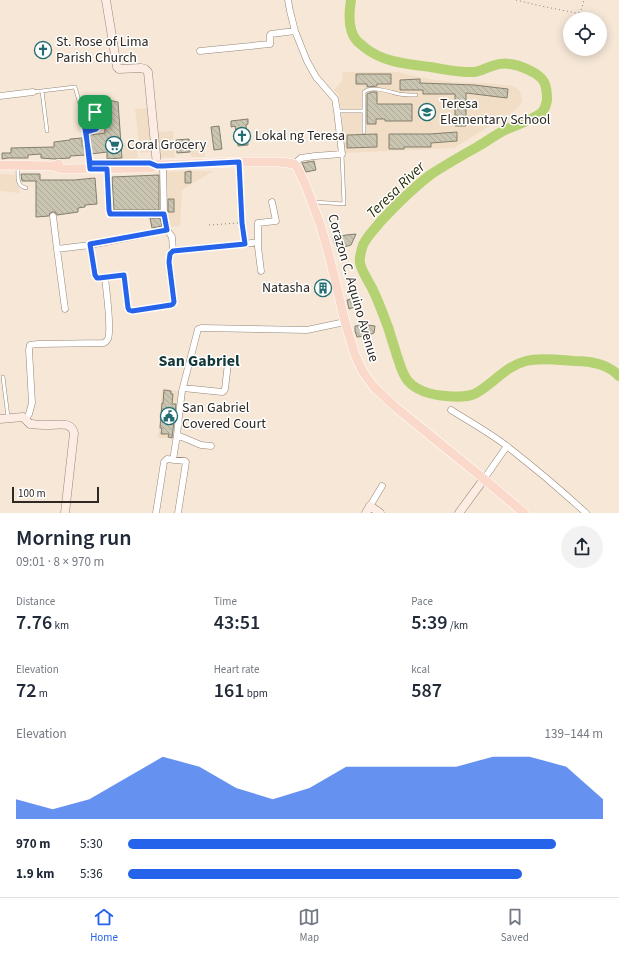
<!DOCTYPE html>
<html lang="en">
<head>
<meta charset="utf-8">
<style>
	:root { --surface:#fff; --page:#f2f2f3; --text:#1f2937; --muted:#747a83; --line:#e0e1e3; --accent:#2563eb }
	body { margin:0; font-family:"Source Sans 3",sans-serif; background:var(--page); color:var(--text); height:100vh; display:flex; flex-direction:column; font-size:15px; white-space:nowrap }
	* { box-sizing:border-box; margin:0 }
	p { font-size:13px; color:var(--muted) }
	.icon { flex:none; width:22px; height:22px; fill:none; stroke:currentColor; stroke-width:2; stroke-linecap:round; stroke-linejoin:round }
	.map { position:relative; height:513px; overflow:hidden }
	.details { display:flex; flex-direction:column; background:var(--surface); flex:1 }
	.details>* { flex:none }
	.tools { position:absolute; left:563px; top:12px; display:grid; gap:8px }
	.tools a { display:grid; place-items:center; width:44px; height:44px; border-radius:50%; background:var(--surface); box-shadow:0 2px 10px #0003; font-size:20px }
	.scale { position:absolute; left:12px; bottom:10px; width:87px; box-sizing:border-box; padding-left:4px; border:2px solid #2e2923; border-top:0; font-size:11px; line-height:14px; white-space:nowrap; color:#2e2923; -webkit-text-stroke:3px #fff; paint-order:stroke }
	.pin { position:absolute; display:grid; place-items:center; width:34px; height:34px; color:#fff; margin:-17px; border-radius:8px; box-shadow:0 2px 6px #0006 }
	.round { display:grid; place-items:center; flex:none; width:42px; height:42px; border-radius:21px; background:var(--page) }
	.overview { display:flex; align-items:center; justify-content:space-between; height:68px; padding:0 16px }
	h1 { font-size:22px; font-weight:600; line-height:30px }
	.figures { display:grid; grid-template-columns:repeat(3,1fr); gap:6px; height:68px; padding:4px 16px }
	.figures div { display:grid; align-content:center }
	.figures b { font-size:20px; font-weight:600 }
	.figures small { font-size:11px; font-weight:400 }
	.figures p { font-size:11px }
	.chart { height:112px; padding:8px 16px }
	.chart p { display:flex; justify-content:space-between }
	.chart svg { width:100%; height:72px; margin-top:4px; fill:var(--accent); opacity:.7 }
	ul { padding:0 16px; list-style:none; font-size:13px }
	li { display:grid; grid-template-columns:64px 48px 1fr; align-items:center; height:30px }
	li i { height:10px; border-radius:5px; background:var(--accent) }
	.menu { display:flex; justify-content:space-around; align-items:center; height:56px; border-top:1px solid var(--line); background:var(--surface); font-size:11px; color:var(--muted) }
	.menu a { display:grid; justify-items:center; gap:2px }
	.menu .selected { color:var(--accent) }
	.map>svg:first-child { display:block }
</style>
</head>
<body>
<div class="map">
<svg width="619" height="513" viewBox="0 0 619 513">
	<defs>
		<pattern id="building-back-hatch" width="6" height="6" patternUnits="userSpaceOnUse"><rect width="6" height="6" fill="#c9c5b1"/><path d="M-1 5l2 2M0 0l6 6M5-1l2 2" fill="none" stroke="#ada998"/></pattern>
	</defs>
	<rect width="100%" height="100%" fill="#f6e7d7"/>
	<path fill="#f2dec7" d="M343,72H397L429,79L454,82L487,83L512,86L518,89L521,94L522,100L520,105L514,111L454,148L345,153L342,114L338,94L334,90L342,81Z
		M147,108L152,152L140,153L135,109Z
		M173,131L175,157L160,158L158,132Z
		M204,141L205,157H191L189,143Z
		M137,142L138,158L123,159L122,143Z
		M181,171H213L182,190L180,226L168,227L165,172Z
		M0,174L17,175L20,193L0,191Z
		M162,388L186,393L182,409L180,439L158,438Z"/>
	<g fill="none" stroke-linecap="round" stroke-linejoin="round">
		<path stroke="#b5d273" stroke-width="10" d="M351,0C349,12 348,31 357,41C359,43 362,45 364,47C382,62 406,64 430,67C444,69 460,73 475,72C481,71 486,68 492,66C498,64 504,63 510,64C519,65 540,73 544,82C547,87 547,94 547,100C546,105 545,110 541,113C533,120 515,125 505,130C495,135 486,142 477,147C461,156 445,165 430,175C412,189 396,205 381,221C375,229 367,236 363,245C361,251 359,257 360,263C362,272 368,280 372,288C378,300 383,314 388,327C391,337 394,346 397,356C400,364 402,374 408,381C418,392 432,395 446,396C456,397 469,398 478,392C495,382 506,366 526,361C540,357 560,360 574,361C590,361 608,364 619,376"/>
	</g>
	<path fill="url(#building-back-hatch)" stroke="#847f6d" d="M356,74H391V84H377V86L367,87V84H356Z
		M420,79V83L474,85L508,89L507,98L466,93V126H455V94H423V90H400V80Z
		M372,92H377V104H412V121H385V119H376V124H367V94Z
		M103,99L118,102L122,158L107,159V152L91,154L90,135L105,133Z
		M248,119V124L246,125L248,145L238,146L235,126L231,127V121Z
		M219,126L222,149L214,150L211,127Z
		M457,132V141L431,143V147H404V149H389V134H430Z
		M377,134V147L347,148V135Z
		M82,138V146H84L86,155L70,156V158L55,159L41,158V154L28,155V158H8L2,159V153H11V148L54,147V142L70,140V139Z
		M189,139L190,152L177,153L176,140Z
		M314,161L316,170L306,172L302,163Z
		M191,171V183H185V172Z
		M21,174H40V180H74L95,178L97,204L85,205V207L78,208V212L57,215L55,212H52L50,213L49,216L36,217V181H22Z
		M159,175V210H114L112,177Z
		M168,199H174V212H168Z
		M150,218H160L162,226L152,228Z
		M356,234L351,245L337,249L333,238L346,235Z
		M324,282L328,294L321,295L319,283Z
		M354,298L357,306L349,309L347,300Z
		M367,325L375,326L374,333L366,336L357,337L355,331V326Z
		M164,390L171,391V394H173L172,404H176L172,438L168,437L169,434H161L162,428H160L162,403H163Z"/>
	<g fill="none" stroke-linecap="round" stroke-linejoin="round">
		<g stroke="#958778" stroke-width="4">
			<path id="lane" d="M42,91L47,131
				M33,92L75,87L82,111L88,150L90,167
				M82,111L92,110L94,111C96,116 97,124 96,129L86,132
				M337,111H364
				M84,121L96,119
				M364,132V92C372,85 390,92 399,94C405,95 410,95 416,95
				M239,164L242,223L245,244
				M18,167C18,176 16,186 26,188
				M314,202L344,204L342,154
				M3,377L8,417"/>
		</g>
		<g stroke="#958778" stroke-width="7">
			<path id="street" d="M288,0L290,11L295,31L307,61L316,77L335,99L337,111L342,154L315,156L301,158L294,164
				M200,51L270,44V35L271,34L295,31
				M0,96L33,92
				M163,166L164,214L167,230L170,234L172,237L173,251
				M107,169L109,210L111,213L113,214H164
				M53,216L57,249L65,309
				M90,245L95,275L97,278L123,275L124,277L128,308L129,310L132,311L171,305L173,304L174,302L169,262L170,254L173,251L245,244L258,242
				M57,249L90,245L167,230
				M261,271L258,247V223L276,221L272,202
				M183,388L222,392L224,391L225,389L228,363
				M451,410C470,422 490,433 508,447C535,468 561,490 586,513
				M26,419L29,414L32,403L29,350L30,345L38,344L104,343C106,341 107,341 108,339C112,328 106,290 105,277
				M177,435L201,445L211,446
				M173,460L177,435L180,407L182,391L198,329L201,328L307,330L345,322
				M484,479L507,446
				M370,506L382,486
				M156,513L164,462L167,459L185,461L186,462L178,513"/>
		</g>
		<g stroke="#958778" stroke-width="9">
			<path id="secondary" d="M106,0L117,67L119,69L141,68L145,69L148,72L157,165
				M0,419L23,417L30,424H32C38,425 43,425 49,425C58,425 71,421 74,433L65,513
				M366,513L370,506L380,513
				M459,513L484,479"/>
		</g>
		<g stroke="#fff" stroke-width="10">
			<path id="primary" d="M0,165L53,166L59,164
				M53,166L62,169L150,168L157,165L239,162H279L288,163L294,164L297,167L306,186L321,227L329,255L345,322L355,355L363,372L373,386L394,406L484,479L524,513"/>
		</g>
		<path stroke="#8a8076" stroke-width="1" stroke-dasharray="1 3" stroke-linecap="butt" d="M516,0L541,6L576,13L580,12L582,8L584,0
			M209,225L238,223"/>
		<use href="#lane" stroke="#fff" stroke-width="3"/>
		<use href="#street" stroke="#fff" stroke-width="6"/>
		<use href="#secondary" stroke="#fdece4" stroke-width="8"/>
		<use href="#primary" stroke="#fbd9ca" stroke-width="9"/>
	</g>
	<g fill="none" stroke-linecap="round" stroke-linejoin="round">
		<g stroke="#fff" stroke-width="8">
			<path id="route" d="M95,112L97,128L96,129L86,132L90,169H107L109,210L110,214H164L167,230L90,244L95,275L97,278H99L124,275L128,308L129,310L132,311L171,305L173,304L174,302L169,262L170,254L173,251L245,244L242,223L239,162L163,166H157L150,163H90C88,146 85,129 82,111L92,110L95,112"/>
		</g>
		<use href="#route" stroke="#2563eb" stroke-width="5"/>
	</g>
	<defs>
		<g id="church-ring" transform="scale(0.9)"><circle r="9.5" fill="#fff" stroke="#236e73" stroke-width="1.5"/><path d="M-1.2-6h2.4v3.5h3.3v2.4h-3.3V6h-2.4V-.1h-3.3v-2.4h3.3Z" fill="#236e73"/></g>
		<g id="school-ring" transform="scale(0.9)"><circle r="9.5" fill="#fff" stroke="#236e73" stroke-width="1.5"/><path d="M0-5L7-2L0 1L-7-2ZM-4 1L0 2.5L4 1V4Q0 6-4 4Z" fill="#236e73"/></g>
		<g id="supermarket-ring" transform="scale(0.9)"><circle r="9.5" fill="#fff" stroke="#236e73" stroke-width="1.5"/><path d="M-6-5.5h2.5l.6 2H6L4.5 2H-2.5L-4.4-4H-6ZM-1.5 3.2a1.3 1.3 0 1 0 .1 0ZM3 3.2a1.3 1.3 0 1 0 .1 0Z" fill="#236e73"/></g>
		<g id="building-ring" transform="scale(0.9)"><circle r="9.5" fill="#fff" stroke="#236e73" stroke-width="1.5"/><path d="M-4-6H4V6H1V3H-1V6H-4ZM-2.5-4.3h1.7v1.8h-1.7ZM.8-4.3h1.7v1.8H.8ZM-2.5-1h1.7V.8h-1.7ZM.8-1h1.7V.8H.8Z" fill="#236e73"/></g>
		<g id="civic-ring" transform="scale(0.9)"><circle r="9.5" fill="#fff" stroke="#236e73" stroke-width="1.5"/><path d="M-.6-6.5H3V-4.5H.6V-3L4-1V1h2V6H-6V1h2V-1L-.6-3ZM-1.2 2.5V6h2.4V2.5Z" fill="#236e73"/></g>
	</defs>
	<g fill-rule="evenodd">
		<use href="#church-ring" x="43" y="50"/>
		<use href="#school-ring" x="427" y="112"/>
		<use href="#church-ring" x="242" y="136"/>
		<use href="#supermarket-ring" x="114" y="145"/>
		<use href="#building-ring" x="323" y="288"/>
		<use href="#civic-ring" x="169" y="416"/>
	</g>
	<g text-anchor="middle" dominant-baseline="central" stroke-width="3" stroke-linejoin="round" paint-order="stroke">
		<g font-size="14" fill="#2e2923" stroke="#fff" text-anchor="start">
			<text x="56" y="42">St. Rose of Lima<tspan x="56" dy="16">Parish Church</tspan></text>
			<text x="440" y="104">Teresa<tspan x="440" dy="16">Elementary School</tspan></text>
			<text x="255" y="136">Lokal ng Teresa</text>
			<text x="127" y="145">Coral Grocery</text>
			<text x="310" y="288" text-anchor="end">Natasha</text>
			<text x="182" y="408">San Gabriel<tspan x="182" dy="16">Covered Court</tspan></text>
		</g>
		<g font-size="14" fill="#2e2923" stroke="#fff">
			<text transform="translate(353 288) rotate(74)">Corazon C. Aquino Avenue</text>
		</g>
		<g font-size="15" font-style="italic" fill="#242e05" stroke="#fff">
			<text transform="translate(396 190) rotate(-44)">Teresa River</text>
		</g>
		<g font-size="16" font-weight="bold" fill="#15383a" stroke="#fff">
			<text x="199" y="361">San Gabriel</text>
		</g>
	</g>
</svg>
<div class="tools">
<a><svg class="icon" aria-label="locate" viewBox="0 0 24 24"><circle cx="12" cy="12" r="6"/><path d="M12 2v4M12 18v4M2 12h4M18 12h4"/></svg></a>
</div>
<div class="scale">100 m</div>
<div class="pin" style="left:95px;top:112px;background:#1e9e55"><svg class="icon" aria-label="arrive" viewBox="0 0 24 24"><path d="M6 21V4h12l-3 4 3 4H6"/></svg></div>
</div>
<section class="details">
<div class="overview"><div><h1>Morning run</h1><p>09:01 · 8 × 970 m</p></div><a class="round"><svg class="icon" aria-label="share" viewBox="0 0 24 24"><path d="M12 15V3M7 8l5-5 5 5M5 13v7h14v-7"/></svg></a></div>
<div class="figures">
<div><p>Distance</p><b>7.76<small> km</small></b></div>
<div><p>Time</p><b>43:51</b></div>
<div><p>Pace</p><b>5:39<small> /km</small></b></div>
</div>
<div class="figures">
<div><p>Elevation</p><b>72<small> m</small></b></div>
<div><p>Heart rate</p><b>161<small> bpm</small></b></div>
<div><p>kcal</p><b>587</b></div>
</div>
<div class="chart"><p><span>Elevation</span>139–144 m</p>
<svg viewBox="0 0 160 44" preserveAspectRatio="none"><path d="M0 44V32L10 38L20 32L30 19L40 6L50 12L60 25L70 32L80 25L90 12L100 12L110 12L120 12L130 6L140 6L150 12L160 32V44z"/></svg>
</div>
<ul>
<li><b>970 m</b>5:30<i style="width:90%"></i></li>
<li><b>1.9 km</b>5:36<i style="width:83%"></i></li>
</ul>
</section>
<nav class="menu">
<a class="selected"><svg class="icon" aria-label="home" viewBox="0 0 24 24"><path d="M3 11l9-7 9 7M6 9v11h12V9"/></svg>Home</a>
<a><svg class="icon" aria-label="map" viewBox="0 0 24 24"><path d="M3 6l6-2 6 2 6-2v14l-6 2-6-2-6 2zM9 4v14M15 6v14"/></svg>Map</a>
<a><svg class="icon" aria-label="saved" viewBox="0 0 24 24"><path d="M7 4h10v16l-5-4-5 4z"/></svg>Saved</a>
</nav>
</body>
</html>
